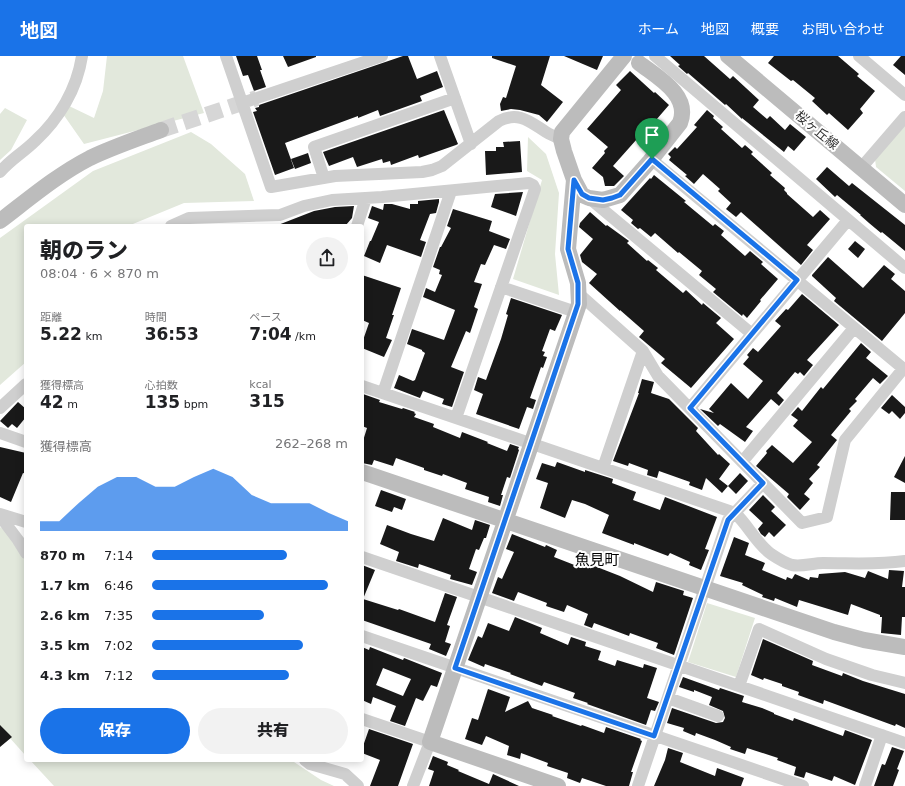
<!DOCTYPE html>
<html lang="ja">
<head>
<meta charset="utf-8">
<style>
	:root { --surface:#fff; --page:#f2f2f2; --text:#202124; --muted:#757577; --accent:#1a73e8 }
	body { margin:0; font-family:"DejaVu Sans","Noto Sans JP",sans-serif; background:var(--page); color:var(--text); height:100vh; display:flex; flex-direction:column; font-size:15px; white-space:nowrap }
	* { box-sizing:border-box; margin:0 }
	p { font-size:13px; color:var(--muted) }
	.icon { flex:none; width:22px; height:22px; fill:none; stroke:currentColor; stroke-width:2; stroke-linecap:round; stroke-linejoin:round }
	.map { position:relative; flex:1; overflow:hidden }
	.sheet { position:absolute; left:24px; top:168px; width:340px; height:538px; display:flex; flex-direction:column; background:var(--surface); border-radius:4px; box-shadow:0 2px 10px #0003 }
	.sheet>* { flex:none }
	.pin { position:absolute; display:grid; place-items:center; width:34px; height:34px; color:#fff; margin:-41px -17px; border-radius:50% 50% 50% 0; rotate:-45deg; box-shadow:0 0 4px #0007 }
	.pin .icon { rotate:45deg }
	.round { display:grid; place-items:center; flex:none; width:42px; height:42px; border-radius:21px; background:var(--page) }
	.head { display:flex; align-items:center; justify-content:space-between; height:68px; padding:0 16px }
	h1 { font-size:22px; font-weight:800; line-height:30px }
	.stats { display:grid; grid-template-columns:repeat(3,1fr); gap:6px; height:68px; padding:4px 16px }
	.stats div { display:grid; align-content:center }
	.stats b { font-size:17px; font-weight:800 }
	.stats small { font-size:11px; font-weight:400 }
	.stats p { font-size:11px }
	.chart { height:112px; padding:8px 16px }
	.chart p { display:flex; justify-content:space-between }
	.chart svg { width:100%; height:72px; margin-top:4px; fill:var(--accent); opacity:.7 }
	.action { display:flex; gap:8px; margin-top:auto; padding:8px 16px }
	.action a { flex:1; height:46px; border-radius:24px; background:var(--accent); color:#fff; font-size:16px; font-weight:800; line-height:46px; text-align:center }
	.action a+a { background:var(--page); color:var(--text) }
	ul { padding:0 16px; list-style:none; font-size:13px }
	li { display:grid; grid-template-columns:64px 48px 1fr; align-items:center; height:30px }
	li i { height:10px; border-radius:5px; background:var(--accent) }
	header { display:flex; align-items:center; gap:24px; box-sizing:border-box; height:56px; padding:0 20px; background:var(--accent); color:#fff }
	header strong { font-size:19px }
	nav { display:flex; gap:22px; margin-inline-start:auto; font-size:14px }
	.map>svg:first-child { display:block }
</style>
</head>
<body>
<header>
<strong>地図</strong>
<nav><a>ホーム</a><a>地図</a><a>概要</a><a>お問い合わせ</a></nav>
</header>
<div class="map">
<svg width="905" height="730" viewBox="0 0 905 730">
	<rect width="100%" height="100%" fill="#fff"/>
	<path fill="#e2e8dc" d="M107,0H183L204,57L84,88L63,58L67,49L94,62L103,35Z
		M5,52L27,64L11,94L0,104V58Z
		M905,67V135L876,111L875,103Z
		M191,76L211,88L245,118L254,145L184,147L128,170H26V306L0,329V182L93,115Z
		M528,81L546,98L559,137L555,198L559,239L513,223L542,124L527,115Z
		M0,471L11,479L26,505V700L0,671Z
		M707,547L755,562L736,621L688,606Z
		M30,704H291L321,724L334,730H54Z"/>
	<path fill="#191919" fill-rule="evenodd" d="M236,0H257L262,14H260L266,31L254,35L248,19L243,20Z
		M283,0H316V1L288,11Z
		M403,0H408L417,23L437,15L443,31L420,40L422,45L380,60L378,54L358,62V60L285,87L294,112L275,119L253,56L257,55L255,52L259,51V49Z
		M492,0H550L541,29L563,46L547,66L539,59L520,54L511,53L501,55L500,48L503,41L506,42L516,10L492,2Z
		M564,0H603L597,14Z
		M670,0H704L730,23L733,20L759,44L753,51L767,63L770,60L785,74L790,68L806,81L794,95L788,90L784,96L742,62V63L726,48L725,49L688,17L687,18L678,10L680,9Z
		M774,0H838L859,18L857,20L875,35L860,53L863,57L848,74L829,57L827,59L812,45L815,42L793,24L791,25L768,7Z
		M901,0H905V19L893,9Z
		M630,15L654,37L655,36L669,49L650,71L658,78L646,91L637,83L613,110L624,120L614,130H605L603,121L592,112L605,97L604,95L608,91L587,73L621,34L616,29Z
		M444,54L458,88L456,89L419,102L418,99L391,109L390,105L383,107L382,103L357,111L353,101L329,110L325,101L323,96Z
		M707,54L714,60L713,62L723,71L721,73L742,92L745,89L753,96L751,98L772,117L770,119L785,132L784,134L787,137V138L813,161L820,154L830,163L807,189L813,194L801,209L741,156L736,161L726,153L731,147L718,135L720,133L703,118L694,128L685,120L687,119L669,104L671,101L668,98L675,91L677,93L697,71L694,69Z
		M520,85L522,116L486,119L485,95H496V91H504L503,86Z
		M308,97L311,107L295,113L291,103Z
		M827,111L849,130L852,127L905,169V195L882,176L881,177L869,167L860,159H861L837,139L835,141L816,123Z
		M654,119L686,145L684,146L713,170L715,168L724,175L721,179L745,200L750,195L763,206L761,208L778,223L760,244L761,245L747,262L743,258L742,260L713,236L716,233L699,219L702,215L679,196L678,197L655,177L651,181L640,172L638,173L631,167L633,164L621,154L650,122L651,123Z
		M523,136L516,160L491,151L495,138Z
		M439,143V146L436,157L430,158L420,184L426,186L421,201L387,189L380,207L364,200L370,185H371L379,166L368,162L372,150L383,154L384,148H392L410,153V148H418V145Z
		M354,150L352,162L346,169L278,170V169L314,155L335,151Z
		M453,153L492,165L489,175L510,183L506,193L494,189L485,209L481,208L474,226L482,228L474,251L478,253L470,277L466,275L451,311L464,316L452,351L442,348L444,343L423,335L420,342L394,332L399,319L413,325L415,324L425,297L422,295V294L407,288L412,273L444,284L454,257L455,254L423,241L426,232L435,236L442,219L439,218L440,214L433,211L440,191H441L451,172L447,170Z
		M590,156L606,170L607,169L629,185L627,187L647,205L648,204L658,212L656,214L683,237L686,234L702,249L703,247L721,262L716,267L734,283L691,332L661,307L665,303L639,281L644,275L620,254V255L589,227L597,218L582,206L580,199L593,183L579,171L580,167Z
		M855,185L865,193L858,202L848,193Z
		M828,201L863,232L884,209L895,218L891,223L905,235V257L882,285L834,245L836,242L812,220V219Z
		M362,219L401,232L392,259H394L386,282L392,284L384,301L362,292V287L369,267L362,264Z
		M802,238L839,269L807,304L813,309L804,320L800,316L798,318L795,316L777,337L784,344L779,350L771,343L746,371L753,375L745,386L720,368L718,370L700,353L714,357L709,353L731,327L748,343L763,325L743,308L749,301L747,299L753,292L758,296L781,270L775,265L786,253L788,254Z
		M511,242L562,259L555,275L550,273L542,295L545,296L543,300L547,301L543,312L541,311L530,342L536,344L533,353L527,351L519,373L476,358L483,338L474,334L478,321L486,324L501,283L508,259L506,258Z
		M861,287L871,296L866,302L888,320L880,328L873,322L855,343L857,345L849,353L851,355L831,379L837,384L817,409L820,411L809,423L813,427L804,438L810,443L800,454L787,441L789,438L756,410L767,397L766,395L772,389L793,407L812,386L793,370L798,364L791,359L798,351L802,355L821,331L823,333Z
		M642,323L654,326L651,337L669,343L698,372L696,375L718,399L719,398L730,408L719,423L728,430L722,437L706,422L702,434L689,429L690,426L659,415L657,422L647,419L648,414L629,407L628,410L613,405L639,337H638Z
		M363,338L380,344L379,346L402,353L403,352L415,356L414,357L416,358L414,361L434,368L433,371L460,382L462,376L488,386L487,387L507,395L510,388L519,391L518,393L519,394L510,422L507,421L501,439H503L500,450L488,446L489,441L465,433L467,427L443,418L442,420L424,414V412L396,402L393,410L374,404L372,409L362,407V388L367,372L362,370V342Z
		M892,339L905,351V357L900,363L892,355L889,358L881,352Z
		M18,346L26,353V361L17,372L12,368L8,372L7,371L0,365Z
		M0,391L26,397V418L23,417L11,446L0,441Z
		M905,400V427L894,421Z
		M557,406L585,416V414L613,423L612,427L636,436L633,444L660,454L665,441L717,461L705,493L709,494L701,514L689,509L690,506L670,497L668,500L634,487V489L602,477L609,459L585,448L572,444L565,462L540,452L548,427L536,423L542,407L555,411Z
		M740,417L748,425L736,438L728,430Z
		M381,434L406,443L402,454L394,451L392,456L375,450Z
		M891,436H905V464H890Z
		M763,439L775,451L771,455L786,469L774,481L769,476L765,481L761,478L758,473L763,467L749,454Z
		M443,462L472,474L475,464L490,469L486,482H484L479,494L476,493L469,513L477,516L472,529L450,523L451,519L419,508L418,512L396,505L399,496L380,488L387,469L411,478L434,485Z
		M512,478L545,491L546,489L557,494L554,501L577,510L579,504L620,520L653,536L656,526L684,535L683,539L693,542L674,599L656,592L658,587L630,577L629,580L594,567L592,572L584,569L588,558L567,549L564,556L546,550L547,547L518,536L514,545L492,537L498,521L502,523L514,496L506,493Z
		M734,481L749,487L745,499L765,507L762,514L786,524L787,521L792,523L795,518L809,524L810,521L818,522L819,518L845,516L865,522L868,515L888,523L889,514L904,515L902,531H905V561H902L901,579L881,577L882,561H880V559L851,548L848,559L799,544L797,551L775,542L774,545L762,541L763,539L742,529L743,527L720,520Z
		M362,509L375,514L363,543L398,554L399,553L435,566L445,537L457,541L447,569L450,570L445,586L451,588L446,600L429,593L431,588L362,564Z
		M515,561L542,572L540,577L568,589L571,581L586,586L585,590L601,595L598,604L615,610L617,604L643,612L644,608L657,612L647,642L659,646L655,655L651,654L646,669L587,648L588,647L573,642L575,637L544,626L542,630L510,618L511,617L485,608L484,611L468,604L478,580L482,582L488,567L509,575Z
		M763,583L813,605L812,609L842,620L843,617L863,625L905,638V672L896,668L895,670L824,644L823,648L798,639L799,636L782,630V628L764,622L763,624L751,619Z
		M362,591L369,594L370,591L403,604L404,602L442,617L437,631L431,629L423,645L416,642L405,670L390,665L396,650L373,641L371,648L362,644ZM383,612L411,623L403,640L376,629Z
		M683,621L719,634L720,632L744,640L742,646L762,652L774,657V658L793,665L794,662L843,680L845,674L872,684L855,729L834,720L832,725L806,716L804,722L794,719L796,711L777,704L778,702L747,692L745,698L730,693L731,691L715,684L696,677L695,680L683,675L684,672L667,667L672,652L716,667L723,666L725,662L723,655L709,649L712,641L694,634V636L679,631Z
		M488,633L510,641L505,656L528,645L532,652L553,659L552,660L581,670L582,669L604,677L606,671L641,683L640,684L642,685L631,716H633L629,730H606L582,722L580,727L567,722L568,717L547,710L548,707L521,697L520,703L507,699L509,690L486,680L482,689L465,683L472,662L478,664Z
		M0,669L12,681L0,691Z
		M369,673L413,688L398,730H370L380,704L362,697V693Z
		M892,691L904,695L897,713L899,714L893,730H874L882,708L885,709Z
		M668,692L683,697L680,706L715,720L717,712L744,722L741,730H654L665,704Z
		M433,700L448,706L447,709L459,714L458,715L489,728L493,718L519,730H429L434,715L428,713Z"/>
	<g fill="none" stroke-linecap="round" stroke-linejoin="round">
		<path stroke="#d6d6d6" stroke-width="16" stroke-dasharray="16 8" stroke-linecap="butt" d="M161,74L257,42"/>
		<path stroke="#cfcfcf" stroke-width="12" d="M226,0L271,131L335,120L422,116L432,114L442,110L499,65C519,55 530,66 546,76C551,79 556,81 561,83
			M440,0L471,88
			M655,0L905,212
			M859,0L905,39
			M242,47L382,0
			M651,103L905,314
			M861,112L905,61
			M0,116C10,104 24,96 35,85C59,63 77,33 82,0
			M324,122L314,91L455,42
			M589,142L752,278
			M171,170L189,162L280,159L304,150L332,144L382,141L529,127L533,129L535,133L456,362
			M357,170L366,142
			M501,231L576,256
			M579,238L643,295L658,320L802,467L827,461L845,384L903,313
			M362,330L735,457C748,469 756,487 771,498C777,502 785,507 792,509C802,511 813,507 823,507C852,507 876,509 905,505
			M383,337L451,135
			M0,352L26,328
			M690,352L848,164
			M0,377L26,386
			M742,406L854,272
			M603,412L643,295
			M0,458L26,466
			M0,460L18,484L26,497
			M362,501L905,687
			M362,580L803,730
			M739,630L759,573L826,603L872,619L905,627
			M668,642L718,660
			M362,663L430,686L413,730
			M305,704L310,708L345,718L358,730
			M638,730L728,464L763,427
			M865,730L882,679"/>
		<path stroke="#bcbcbc" stroke-width="16" d="M728,0L905,149
			M574,124L582,139L589,142L603,144L620,139L650,105L680,67C691,39 657,21 639,7
			M0,165C29,143 57,119 90,102C113,91 137,83 161,74
			M362,416L834,576L864,584L905,591
			M558,730L430,686L579,248L578,227L568,193L574,124L564,95L561,83L562,76L624,0"/>
	</g>
	<g fill="none" stroke-linecap="round" stroke-linejoin="round">
		<g stroke="#fff" stroke-width="8">
			<path id="route" d="M652,103L797,224L690,352L763,427L728,464L654,680L455,612L578,248V227L568,193L574,124L582,138L589,142L603,144L612,142L620,139Z"/>
		</g>
		<use href="#route" stroke="#1a73e8" stroke-width="5"/>
	</g>
	<g text-anchor="middle" dominant-baseline="central" stroke-width="4" stroke-linejoin="round" paint-order="stroke">
		<g font-size="13" fill="#323232" stroke="#fff">
			<text transform="translate(817 74) rotate(40)">桜ヶ丘線</text>
		</g>
		<g font-size="15" fill="#000" stroke="#fff">
			<text x="597" y="504">魚見町</text>
		</g>
	</g>
</svg>
<div class="pin" style="left:652px;top:103px;background:#1e9e55"><svg class="icon" aria-label="arrive" viewBox="0 0 24 24"><path d="M6 21V4h12l-3 4 3 4H6"/></svg></div>
<section class="sheet">
<div class="head"><div><h1>朝のラン</h1><p>08:04 · 6 × 870 m</p></div><a class="round"><svg class="icon" aria-label="share" viewBox="0 0 24 24"><path d="M12 15V3M7 8l5-5 5 5M5 13v7h14v-7"/></svg></a></div>
<div class="stats">
<div><p>距離</p><b>5.22<small> km</small></b></div>
<div><p>時間</p><b>36:53</b></div>
<div><p>ペース</p><b>7:04<small> /km</small></b></div>
</div>
<div class="stats">
<div><p>獲得標高</p><b>42<small> m</small></b></div>
<div><p>心拍数</p><b>135<small> bpm</small></b></div>
<div><p>kcal</p><b>315</b></div>
</div>
<div class="chart"><p><span>獲得標高</span>262–268 m</p>
<svg viewBox="0 0 160 44" preserveAspectRatio="none"><path d="M0 44V38L10 38L20 27L30 17L40 11L50 11L60 17L70 17L80 11L90 6L100 11L110 22L120 27L130 27L140 27L150 33L160 38V44z"/></svg>
</div>
<ul>
<li><b>870 m</b>7:14<i style="width:69%"></i></li>
<li><b>1.7 km</b>6:46<i style="width:90%"></i></li>
<li><b>2.6 km</b>7:35<i style="width:57%"></i></li>
<li><b>3.5 km</b>7:02<i style="width:77%"></i></li>
<li><b>4.3 km</b>7:12<i style="width:70%"></i></li>
</ul>
<div class="action"><a>保存</a><a>共有</a></div>
</section>
</div>
</body>
</html>
